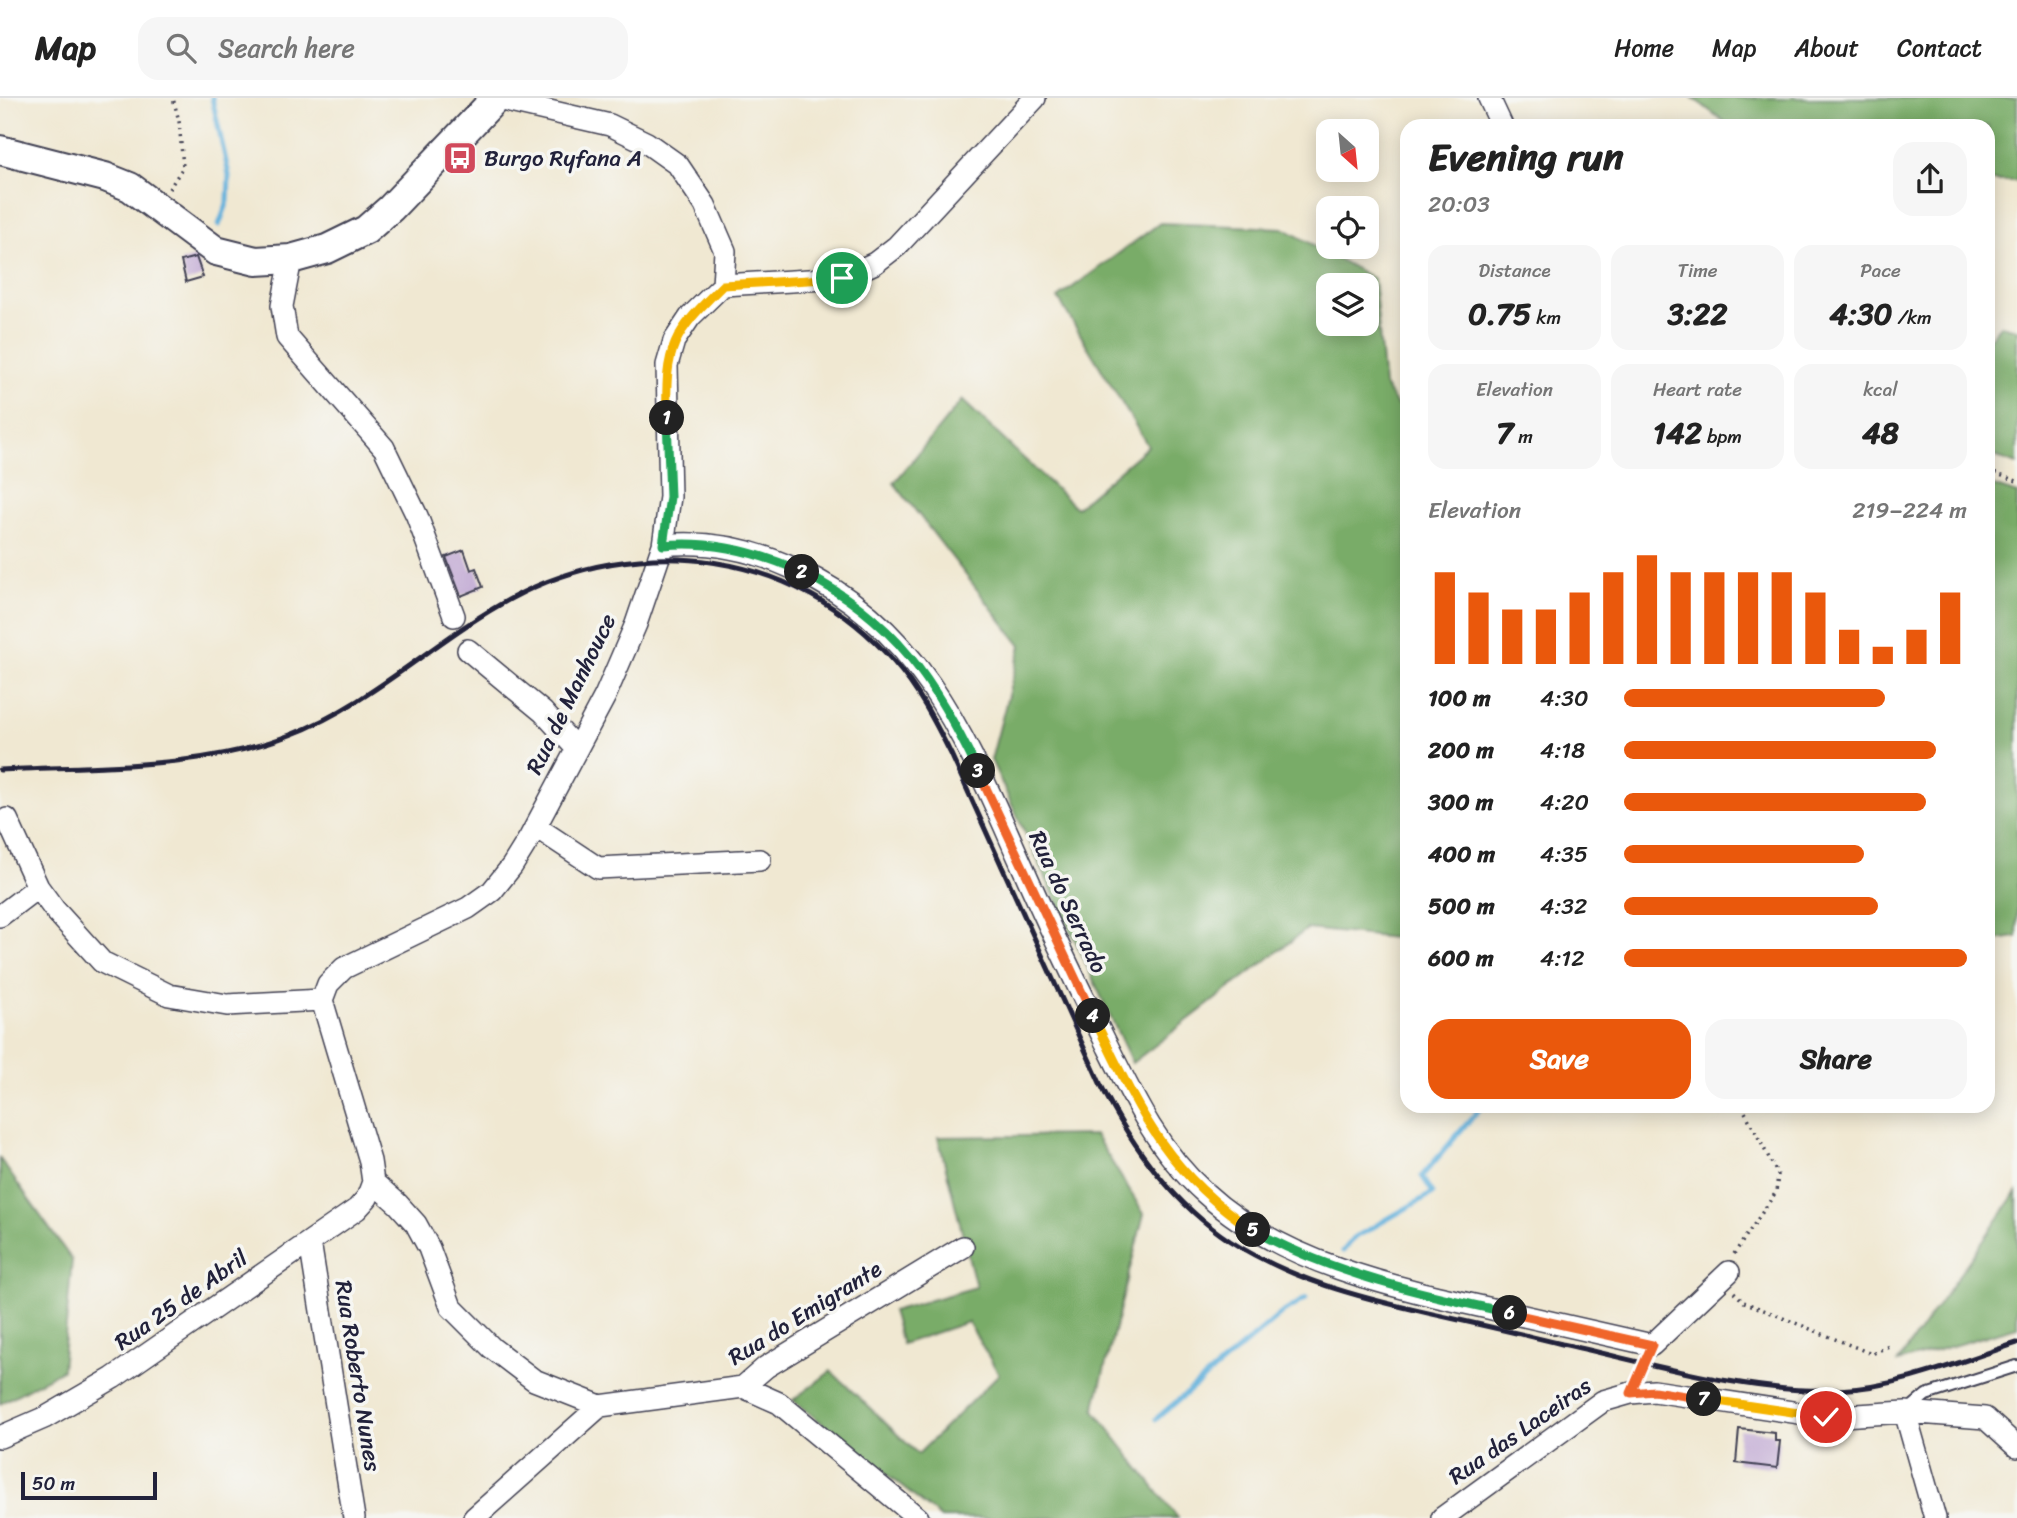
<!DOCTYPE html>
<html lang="en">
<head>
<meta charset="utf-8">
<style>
	:root { --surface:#fff; --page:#f6f6f6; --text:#222; --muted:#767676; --line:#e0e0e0; --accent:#ea580c }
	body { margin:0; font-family:Sriracha,sans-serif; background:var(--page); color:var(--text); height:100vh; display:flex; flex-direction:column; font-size:26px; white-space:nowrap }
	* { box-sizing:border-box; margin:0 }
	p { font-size:23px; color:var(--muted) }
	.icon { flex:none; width:38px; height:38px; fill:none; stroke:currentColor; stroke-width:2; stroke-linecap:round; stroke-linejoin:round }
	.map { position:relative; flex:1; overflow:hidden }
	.sheet { position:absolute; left:1400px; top:21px; width:595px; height:994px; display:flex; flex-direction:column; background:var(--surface); border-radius:21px; box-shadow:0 4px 18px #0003 }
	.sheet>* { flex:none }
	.needle { width:46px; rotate:153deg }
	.controls { position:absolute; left:1316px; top:21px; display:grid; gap:14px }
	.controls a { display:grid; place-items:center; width:63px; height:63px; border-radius:14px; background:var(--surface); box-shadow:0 4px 18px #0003; font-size:35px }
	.scale { position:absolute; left:21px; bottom:18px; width:136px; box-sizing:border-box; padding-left:7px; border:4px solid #22223b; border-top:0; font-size:19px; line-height:24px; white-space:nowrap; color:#22223b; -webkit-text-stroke:5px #f6f6f2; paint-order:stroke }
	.pin { position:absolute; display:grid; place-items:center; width:60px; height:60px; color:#fff; margin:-30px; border:4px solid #fff; border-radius:50%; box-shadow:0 2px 7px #0007 }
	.km { position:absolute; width:35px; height:35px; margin:-18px; border-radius:50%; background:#222; color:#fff; font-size:19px; line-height:35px; text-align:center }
	.round { display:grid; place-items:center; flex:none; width:74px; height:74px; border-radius:21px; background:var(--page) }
	.headline { display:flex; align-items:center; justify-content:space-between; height:119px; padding:0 28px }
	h1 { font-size:38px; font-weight:700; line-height:52px }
	.metrics { display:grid; grid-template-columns:repeat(3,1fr); gap:10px; height:119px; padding:7px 28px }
	.metrics div { display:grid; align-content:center; border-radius:18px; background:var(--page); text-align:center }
	.metrics b { font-size:30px; font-weight:700 }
	.metrics small { font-size:19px; font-weight:400 }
	.metrics p { font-size:19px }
	.chart { height:196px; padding:14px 28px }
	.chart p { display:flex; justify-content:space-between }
	.chart svg { width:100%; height:126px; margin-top:7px; stroke:var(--accent); stroke-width:6 }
	.action { display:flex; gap:14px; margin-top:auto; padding:14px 28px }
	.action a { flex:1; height:80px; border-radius:21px; background:var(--accent); color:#fff; font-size:28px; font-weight:700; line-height:80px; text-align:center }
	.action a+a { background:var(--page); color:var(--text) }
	ul { padding:0 28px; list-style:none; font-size:23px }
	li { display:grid; grid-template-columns:112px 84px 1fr; align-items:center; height:52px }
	li i { height:18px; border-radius:9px; background:var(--accent) }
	header { display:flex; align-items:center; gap:42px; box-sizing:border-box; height:98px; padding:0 35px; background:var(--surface); border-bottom:2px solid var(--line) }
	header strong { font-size:33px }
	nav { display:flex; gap:38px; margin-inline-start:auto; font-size:24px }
	.search { width:490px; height:63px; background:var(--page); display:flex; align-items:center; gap:18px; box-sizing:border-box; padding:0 24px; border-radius:21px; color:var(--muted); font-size:26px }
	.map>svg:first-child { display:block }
</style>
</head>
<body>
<header>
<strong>Map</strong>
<div class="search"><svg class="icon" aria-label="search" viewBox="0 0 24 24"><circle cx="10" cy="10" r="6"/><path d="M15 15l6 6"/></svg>Search here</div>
<nav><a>Home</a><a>Map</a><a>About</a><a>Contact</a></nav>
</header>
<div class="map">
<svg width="2017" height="1420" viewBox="0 0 2017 1420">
	<rect width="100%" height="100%" fill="#f6f6f2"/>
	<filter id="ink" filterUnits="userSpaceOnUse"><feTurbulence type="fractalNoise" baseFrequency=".0143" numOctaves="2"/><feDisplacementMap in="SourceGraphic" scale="14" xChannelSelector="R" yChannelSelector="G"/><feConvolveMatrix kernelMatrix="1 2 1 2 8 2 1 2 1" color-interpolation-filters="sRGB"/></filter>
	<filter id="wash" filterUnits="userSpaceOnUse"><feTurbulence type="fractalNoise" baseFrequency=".00686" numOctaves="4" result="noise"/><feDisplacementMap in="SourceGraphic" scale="28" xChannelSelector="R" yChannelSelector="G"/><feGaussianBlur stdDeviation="1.57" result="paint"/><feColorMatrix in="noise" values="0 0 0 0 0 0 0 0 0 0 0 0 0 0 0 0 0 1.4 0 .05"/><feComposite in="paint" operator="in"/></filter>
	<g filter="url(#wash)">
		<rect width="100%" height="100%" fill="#f0e8d2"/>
		<path fill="#79ac67" stroke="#4e6751" stroke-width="2" fill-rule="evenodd" d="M1693,0H2017V83H1988V28H1730Z
			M1160,125L1283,130L1374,181L1384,287L1407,322V838L1404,841L1307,831L1132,965L991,662L1021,548L894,385L962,302L1076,410L1148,348L1058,200ZM1367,187V226H1328V187Z
			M2001,227L2017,231V366L1988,356V242Z
			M1988,386L2017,396V839L1988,843Z
			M1095,1037L1144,1116L1094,1312L1178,1420H941L793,1302L831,1273L918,1356L999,1276L968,1224L902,1246L892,1213L976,1189L938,1039Z
			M0,1061L72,1162L62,1272L0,1306Z
			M2017,1094V1229L1898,1264Z"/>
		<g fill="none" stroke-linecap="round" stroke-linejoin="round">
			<path stroke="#62b1dc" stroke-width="5" d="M212,0L229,77L228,103L219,127
				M1343,1153L1354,1140L1433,1095L1422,1078L1482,1008
				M1156,1321L1282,1215L1306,1200"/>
		</g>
		<g id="blocks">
			<path fill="#c0a7d3" d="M196,159L203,179L186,184L181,163Z
				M464,452L471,472L476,470L483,489L461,498L446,459Z
				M1739,1331L1775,1335V1343H1780L1777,1370L1736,1365Z"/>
		</g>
	</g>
	<g filter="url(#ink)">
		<use href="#blocks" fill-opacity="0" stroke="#414052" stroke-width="2"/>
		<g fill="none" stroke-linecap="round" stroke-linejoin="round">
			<g stroke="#414052" stroke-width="14">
				<path id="lane" d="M1907,1313L1926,1297L2017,1268"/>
			</g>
			<g stroke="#414052" stroke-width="24">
				<path id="street" d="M493,0L610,27L647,45L678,67L705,107L725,153L723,187
					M1489,0L1502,28
					M291,161L282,208L287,239L384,350L417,418L454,518
					M663,447C710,442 754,452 797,472C925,530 970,652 1024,772C1050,831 1078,889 1107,947C1134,1002 1159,1054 1205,1095C1282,1166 1397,1190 1497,1212C1548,1224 1600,1235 1652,1247L1729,1174
					M468,552L543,614L576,650
					M7,721L38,789L54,811L102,864L169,897L227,907L322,902
					M536,729L598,770L760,762
					M0,818L38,789
					M322,902L328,886L344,870L468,810L492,793L512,768L530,739L605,598L636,526L663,447L670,399L667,267L674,243L690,219L723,187L842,180L875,165L897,148L1035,0
					M322,902L370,1063L373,1084L398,1106L416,1126L429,1150L451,1209L492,1250L534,1282L600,1308L743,1289L766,1269L963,1149
					M310,1144L354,1420
					M743,1289L779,1305L918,1420
					M1905,1314L1935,1420
					M0,1339L46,1319L113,1280L357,1111L367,1100L373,1084
					M474,1420L600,1308
					M1442,1420L1603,1303L1631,1295L1654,1293L1826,1319L1905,1314L1985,1320L2017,1349"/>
			</g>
			<g stroke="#414052" stroke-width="32">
				<path id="secondary" d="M0,52L105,79L130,89L216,153L256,163L291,161L327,151L366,132L391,110L496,0"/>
			</g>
			<path stroke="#414052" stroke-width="3.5" stroke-dasharray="2 5" stroke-linecap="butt" d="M169,91L183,69L179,23L173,0
				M1988,373L2017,383
				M1734,1156L1776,1094L1778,1077L1745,1014L1744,1008
				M1734,1194L1744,1204L1872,1256L1891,1247"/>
			<use href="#lane" stroke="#fff" stroke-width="10"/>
			<use href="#street" stroke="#fff" stroke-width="21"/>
			<use href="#secondary" stroke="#fff" stroke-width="28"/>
			<path stroke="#22223b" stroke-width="5" d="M0,672C96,667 199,672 290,637C373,605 435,541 512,500C640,432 797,452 894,564C918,591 935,624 951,656L1100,985C1130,1046 1173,1105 1230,1143C1292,1182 1358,1199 1428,1215C1473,1225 1518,1235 1562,1246C1649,1265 1750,1296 1838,1292C1900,1289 1959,1264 2017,1245"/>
		</g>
	</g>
	<g fill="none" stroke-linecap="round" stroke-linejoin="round" filter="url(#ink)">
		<g stroke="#fff" stroke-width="14">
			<path id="split-1" d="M667,320C665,248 672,237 723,187L842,180"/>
		</g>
		<g stroke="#fff" stroke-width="14">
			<path id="split-2" d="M667,320L670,399L663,447C712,442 758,454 802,474"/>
		</g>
		<g stroke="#fff" stroke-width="14">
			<path id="split-3" d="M802,474C895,521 934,582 978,673"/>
		</g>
		<g stroke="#fff" stroke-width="14">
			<path id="split-4" d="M978,673L1093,918"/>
		</g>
		<g stroke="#fff" stroke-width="14">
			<path id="split-5" d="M1093,918C1138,1010 1164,1073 1253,1132"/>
		</g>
		<g stroke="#fff" stroke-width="14">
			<path id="split-6" d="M1253,1132C1332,1176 1422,1196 1510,1215"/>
		</g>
		<g stroke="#fff" stroke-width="14">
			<path id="split-7" d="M1510,1215L1652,1247L1631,1295L1654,1293L1704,1301"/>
		</g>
		<g stroke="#fff" stroke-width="14">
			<path id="split-8" d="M1704,1301L1826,1319"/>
		</g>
		<use href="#split-1" stroke="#f5b400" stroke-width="9"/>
		<use href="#split-2" stroke="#22a559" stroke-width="9"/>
		<use href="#split-3" stroke="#22a559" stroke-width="9"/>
		<use href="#split-4" stroke="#f0652b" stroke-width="9"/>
		<use href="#split-5" stroke="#f5b400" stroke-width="9"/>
		<use href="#split-6" stroke="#22a559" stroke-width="9"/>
		<use href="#split-7" stroke="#f0652b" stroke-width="9"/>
		<use href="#split-8" stroke="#f5b400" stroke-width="9"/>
	</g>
	<defs>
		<g id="bus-square" transform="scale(1.75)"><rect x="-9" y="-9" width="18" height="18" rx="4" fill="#d1495b" stroke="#f6f6f2"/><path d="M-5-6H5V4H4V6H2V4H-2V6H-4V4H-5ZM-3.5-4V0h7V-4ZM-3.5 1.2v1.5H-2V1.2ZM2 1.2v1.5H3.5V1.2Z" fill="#fff"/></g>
	</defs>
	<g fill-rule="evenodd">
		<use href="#bus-square" x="460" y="60"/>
	</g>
	<g text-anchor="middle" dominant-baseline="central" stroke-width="7" stroke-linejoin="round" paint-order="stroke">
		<g font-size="23" fill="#22223b" stroke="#f6f6f2" text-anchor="start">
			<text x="484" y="60">Burgo Ryfana A</text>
		</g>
		<g font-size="23" fill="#22223b" stroke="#f6f6f2">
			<text transform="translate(571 596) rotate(-64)">Rua de Manhouce</text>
			<text transform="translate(1068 804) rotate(65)">Rua do Serrado</text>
			<text transform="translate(181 1202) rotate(-35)">Rua 25 de Abril</text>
			<text transform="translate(805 1215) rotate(-32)">Rua do Emigrante</text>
			<text transform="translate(358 1278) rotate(81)">Rua Roberto Nunes</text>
			<text transform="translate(1520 1333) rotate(-35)">Rua das Laceiras</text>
		</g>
	</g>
</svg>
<div class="controls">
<a><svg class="needle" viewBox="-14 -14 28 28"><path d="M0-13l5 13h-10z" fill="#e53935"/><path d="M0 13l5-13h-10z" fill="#767676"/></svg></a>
<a><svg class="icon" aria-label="locate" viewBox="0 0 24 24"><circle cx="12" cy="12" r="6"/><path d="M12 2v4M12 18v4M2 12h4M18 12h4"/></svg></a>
<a><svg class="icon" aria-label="layers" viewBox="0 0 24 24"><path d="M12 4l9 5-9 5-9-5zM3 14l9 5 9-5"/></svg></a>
</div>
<div class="scale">50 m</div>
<div class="pin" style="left:842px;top:180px;background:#1e9e55"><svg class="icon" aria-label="arrive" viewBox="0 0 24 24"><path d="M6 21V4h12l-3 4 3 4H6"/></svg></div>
<div class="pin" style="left:1826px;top:1319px;background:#d93025"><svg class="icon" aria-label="check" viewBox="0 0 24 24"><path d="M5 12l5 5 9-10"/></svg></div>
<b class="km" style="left:667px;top:320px">1</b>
<b class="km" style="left:802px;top:474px">2</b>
<b class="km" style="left:978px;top:673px">3</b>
<b class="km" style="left:1093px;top:918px">4</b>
<b class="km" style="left:1253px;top:1132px">5</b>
<b class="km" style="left:1510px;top:1215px">6</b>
<b class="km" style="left:1704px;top:1301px">7</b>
<section class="sheet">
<div class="headline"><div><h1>Evening run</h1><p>20:03</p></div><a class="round"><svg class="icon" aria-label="share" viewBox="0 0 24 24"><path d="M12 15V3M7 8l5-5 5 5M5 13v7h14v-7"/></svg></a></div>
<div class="metrics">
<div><p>Distance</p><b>0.75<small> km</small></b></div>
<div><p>Time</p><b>3:22</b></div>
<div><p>Pace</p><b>4:30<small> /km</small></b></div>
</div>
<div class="metrics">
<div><p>Elevation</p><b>7<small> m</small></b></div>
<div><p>Heart rate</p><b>142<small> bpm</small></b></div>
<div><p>kcal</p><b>48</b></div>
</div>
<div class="chart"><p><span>Elevation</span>219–224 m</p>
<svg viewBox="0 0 160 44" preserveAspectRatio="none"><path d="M5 44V12M15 44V19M25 44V25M35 44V25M45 44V19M55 44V12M65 44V6M75 44V12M85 44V12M95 44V12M105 44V12M115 44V19M125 44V32M135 44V38M145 44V32M155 44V19"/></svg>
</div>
<ul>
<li><b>100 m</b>4:30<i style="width:76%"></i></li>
<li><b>200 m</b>4:18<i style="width:91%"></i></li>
<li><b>300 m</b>4:20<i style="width:88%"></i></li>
<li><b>400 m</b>4:35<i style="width:70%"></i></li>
<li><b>500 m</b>4:32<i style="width:74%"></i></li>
<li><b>600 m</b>4:12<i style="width:100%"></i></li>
</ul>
<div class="action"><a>Save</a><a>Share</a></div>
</section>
</div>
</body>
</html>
